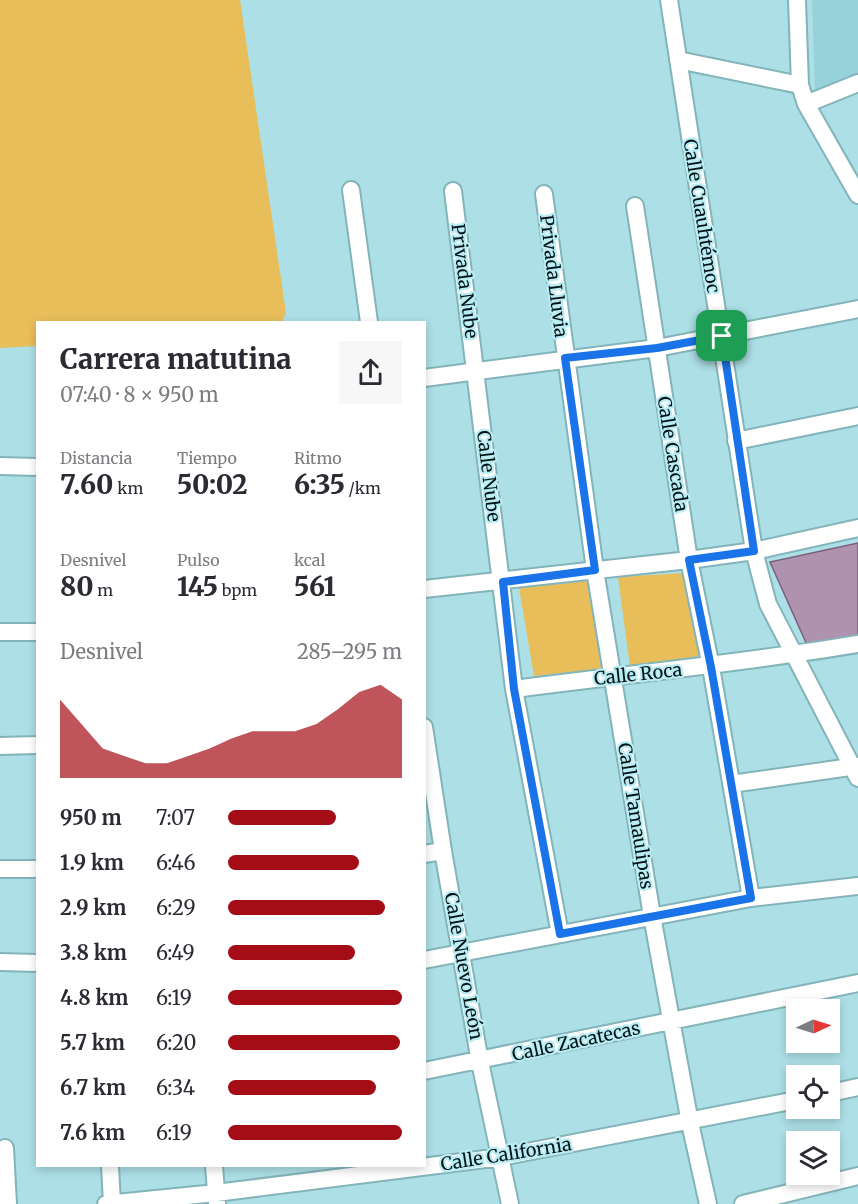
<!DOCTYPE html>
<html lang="es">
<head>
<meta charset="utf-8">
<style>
	:root { --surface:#fff; --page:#f7f7f7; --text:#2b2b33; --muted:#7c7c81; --accent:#a40c16 }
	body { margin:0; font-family:Merriweather,serif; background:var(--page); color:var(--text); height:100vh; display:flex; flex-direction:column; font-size:22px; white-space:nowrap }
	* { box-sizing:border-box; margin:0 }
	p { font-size:20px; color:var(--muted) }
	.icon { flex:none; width:33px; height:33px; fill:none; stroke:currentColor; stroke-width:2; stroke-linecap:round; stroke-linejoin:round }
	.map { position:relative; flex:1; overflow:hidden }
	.sheet { position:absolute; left:36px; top:321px; width:390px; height:846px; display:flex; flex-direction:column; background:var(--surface); border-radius:0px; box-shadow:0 3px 9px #0003 }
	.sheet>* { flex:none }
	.needle { width:39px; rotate:86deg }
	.tools { position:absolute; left:786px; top:999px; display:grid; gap:12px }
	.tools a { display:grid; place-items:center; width:54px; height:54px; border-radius:0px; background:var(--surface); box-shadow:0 3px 9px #0003; font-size:30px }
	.pin { position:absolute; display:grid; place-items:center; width:51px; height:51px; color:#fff; margin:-26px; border-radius:12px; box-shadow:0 3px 9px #0006 }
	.round { display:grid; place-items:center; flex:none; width:63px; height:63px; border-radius:0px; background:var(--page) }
	.headline { display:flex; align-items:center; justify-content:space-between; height:102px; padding:0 24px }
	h1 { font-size:27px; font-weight:800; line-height:45px }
	.metrics { display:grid; grid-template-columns:repeat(3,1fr); gap:9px; height:102px; padding:6px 24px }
	.metrics div { display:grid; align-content:center }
	.metrics b { font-size:26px; font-weight:800 }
	.metrics small { font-size:16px; font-weight:400 }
	.metrics p { font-size:16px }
	.chart { height:168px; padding:12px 24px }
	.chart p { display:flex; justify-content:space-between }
	.chart svg { width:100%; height:108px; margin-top:6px; fill:var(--accent); opacity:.7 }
	ul { padding:0 24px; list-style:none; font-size:20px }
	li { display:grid; grid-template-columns:96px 72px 1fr; align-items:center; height:45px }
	li i { height:15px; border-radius:8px; background:var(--accent) }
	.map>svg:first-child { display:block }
</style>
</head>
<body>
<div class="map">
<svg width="858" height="1204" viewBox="0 0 858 1204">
	<rect width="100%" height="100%" fill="#addfe6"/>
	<path fill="#97d2da" d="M812,0H858V76L815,93Z"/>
	<path fill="#e8be5a" d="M0,0H240L286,313L282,322H38L37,346L0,348Z
		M685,573L699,656L630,667L618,577Z
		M594,580L610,668L534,676L519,588Z"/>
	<path fill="#af92ae" stroke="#7b607b" stroke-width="1.5" d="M858,543V637L807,645L770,562Z"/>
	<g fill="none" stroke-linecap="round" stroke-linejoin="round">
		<g stroke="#83b4ba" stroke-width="20">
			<path id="minor" d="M669,0L754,551L768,604L858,778
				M797,0L800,85L806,104L858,195
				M678,60L800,85
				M806,104L858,83
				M351,190L369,322
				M453,191L514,689L560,934
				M544,194L595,570L652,916L690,1123L708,1204
				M635,206L689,560L711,667L751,898
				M424,378L657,348L858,309
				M736,441L858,416
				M0,466L38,467
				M424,589L689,560L754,551L858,528
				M0,632H38
				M514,689C629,674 744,663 858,644
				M424,727L443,851L480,1062L510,1204
				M0,746L38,745
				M731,784L858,766
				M424,854L443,851
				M0,869H38
				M424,960L751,898L858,886
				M0,962L38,963
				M424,1071L858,983
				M830,1093L858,1087
				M5,1148L8,1204
				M110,1166L112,1203
				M214,1166L217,1203
				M106,1204L216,1193L501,1157L796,1100
				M743,1204L858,1176"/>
		</g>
		<use href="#minor" stroke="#fff" stroke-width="16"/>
	</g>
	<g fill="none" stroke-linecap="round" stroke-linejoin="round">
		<g stroke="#fff" stroke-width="12">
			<path id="route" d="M722,336L754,551L689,560L711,667L751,898L560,934L514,689L503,582L595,570L565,358L657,348Z"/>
		</g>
		<use href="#route" stroke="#1a73e8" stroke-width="8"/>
	</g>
	<g text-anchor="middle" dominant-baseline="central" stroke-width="4.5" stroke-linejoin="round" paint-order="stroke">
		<g font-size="18" fill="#031417" stroke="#baecf3">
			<text transform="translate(702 216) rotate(81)">Calle Cuauhtémoc</text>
			<text transform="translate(554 276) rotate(83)">Privada Lluvia</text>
			<text transform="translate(465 281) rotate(83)">Privada Nube</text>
			<text transform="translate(673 454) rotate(81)">Calle Cascada</text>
			<text transform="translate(489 476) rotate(83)">Calle Nube</text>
			<text transform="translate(638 674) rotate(-6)">Calle Roca</text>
			<text transform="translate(636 816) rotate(81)">Calle Tamaulipas</text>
			<text transform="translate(464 966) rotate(80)">Calle Nuevo León</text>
			<text transform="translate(576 1041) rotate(-12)">Calle Zacatecas</text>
			<text transform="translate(506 1154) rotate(-9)">Calle California</text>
		</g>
	</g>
</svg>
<div class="tools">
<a><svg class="needle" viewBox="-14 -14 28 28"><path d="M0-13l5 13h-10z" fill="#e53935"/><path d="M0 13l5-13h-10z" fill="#7c7c81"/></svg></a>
<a><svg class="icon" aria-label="locate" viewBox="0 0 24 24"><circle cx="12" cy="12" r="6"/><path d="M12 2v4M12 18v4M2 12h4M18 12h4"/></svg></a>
<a><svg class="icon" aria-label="layers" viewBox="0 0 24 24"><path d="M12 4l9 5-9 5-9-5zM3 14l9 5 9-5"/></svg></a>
</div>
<div class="pin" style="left:722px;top:336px;background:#1e9e55"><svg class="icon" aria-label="arrive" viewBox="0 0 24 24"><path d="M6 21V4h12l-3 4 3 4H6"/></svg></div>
<section class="sheet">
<div class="headline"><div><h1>Carrera matutina</h1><p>07:40 · 8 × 950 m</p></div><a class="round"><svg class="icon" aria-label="share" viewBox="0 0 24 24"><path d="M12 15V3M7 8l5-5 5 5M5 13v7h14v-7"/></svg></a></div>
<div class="metrics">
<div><p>Distancia</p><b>7.60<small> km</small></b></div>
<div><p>Tiempo</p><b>50:02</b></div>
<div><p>Ritmo</p><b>6:35<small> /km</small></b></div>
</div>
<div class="metrics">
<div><p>Desnivel</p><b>80<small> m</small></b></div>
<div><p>Pulso</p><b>145<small> bpm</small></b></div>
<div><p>kcal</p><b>561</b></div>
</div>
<div class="chart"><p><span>Desnivel</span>285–295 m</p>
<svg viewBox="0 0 160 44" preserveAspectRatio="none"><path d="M0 44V12L10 22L20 32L30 35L40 38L50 38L60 35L70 32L80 28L90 25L100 25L110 25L120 22L130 16L140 9L150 6L160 12V44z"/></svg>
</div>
<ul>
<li><b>950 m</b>7:07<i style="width:62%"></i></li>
<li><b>1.9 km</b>6:46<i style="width:75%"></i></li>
<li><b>2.9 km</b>6:29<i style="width:90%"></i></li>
<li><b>3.8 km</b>6:49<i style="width:73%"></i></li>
<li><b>4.8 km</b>6:19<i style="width:100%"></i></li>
<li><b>5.7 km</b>6:20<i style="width:99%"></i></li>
<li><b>6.7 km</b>6:34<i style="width:85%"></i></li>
<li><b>7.6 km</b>6:19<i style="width:100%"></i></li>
</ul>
</section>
</div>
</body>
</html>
